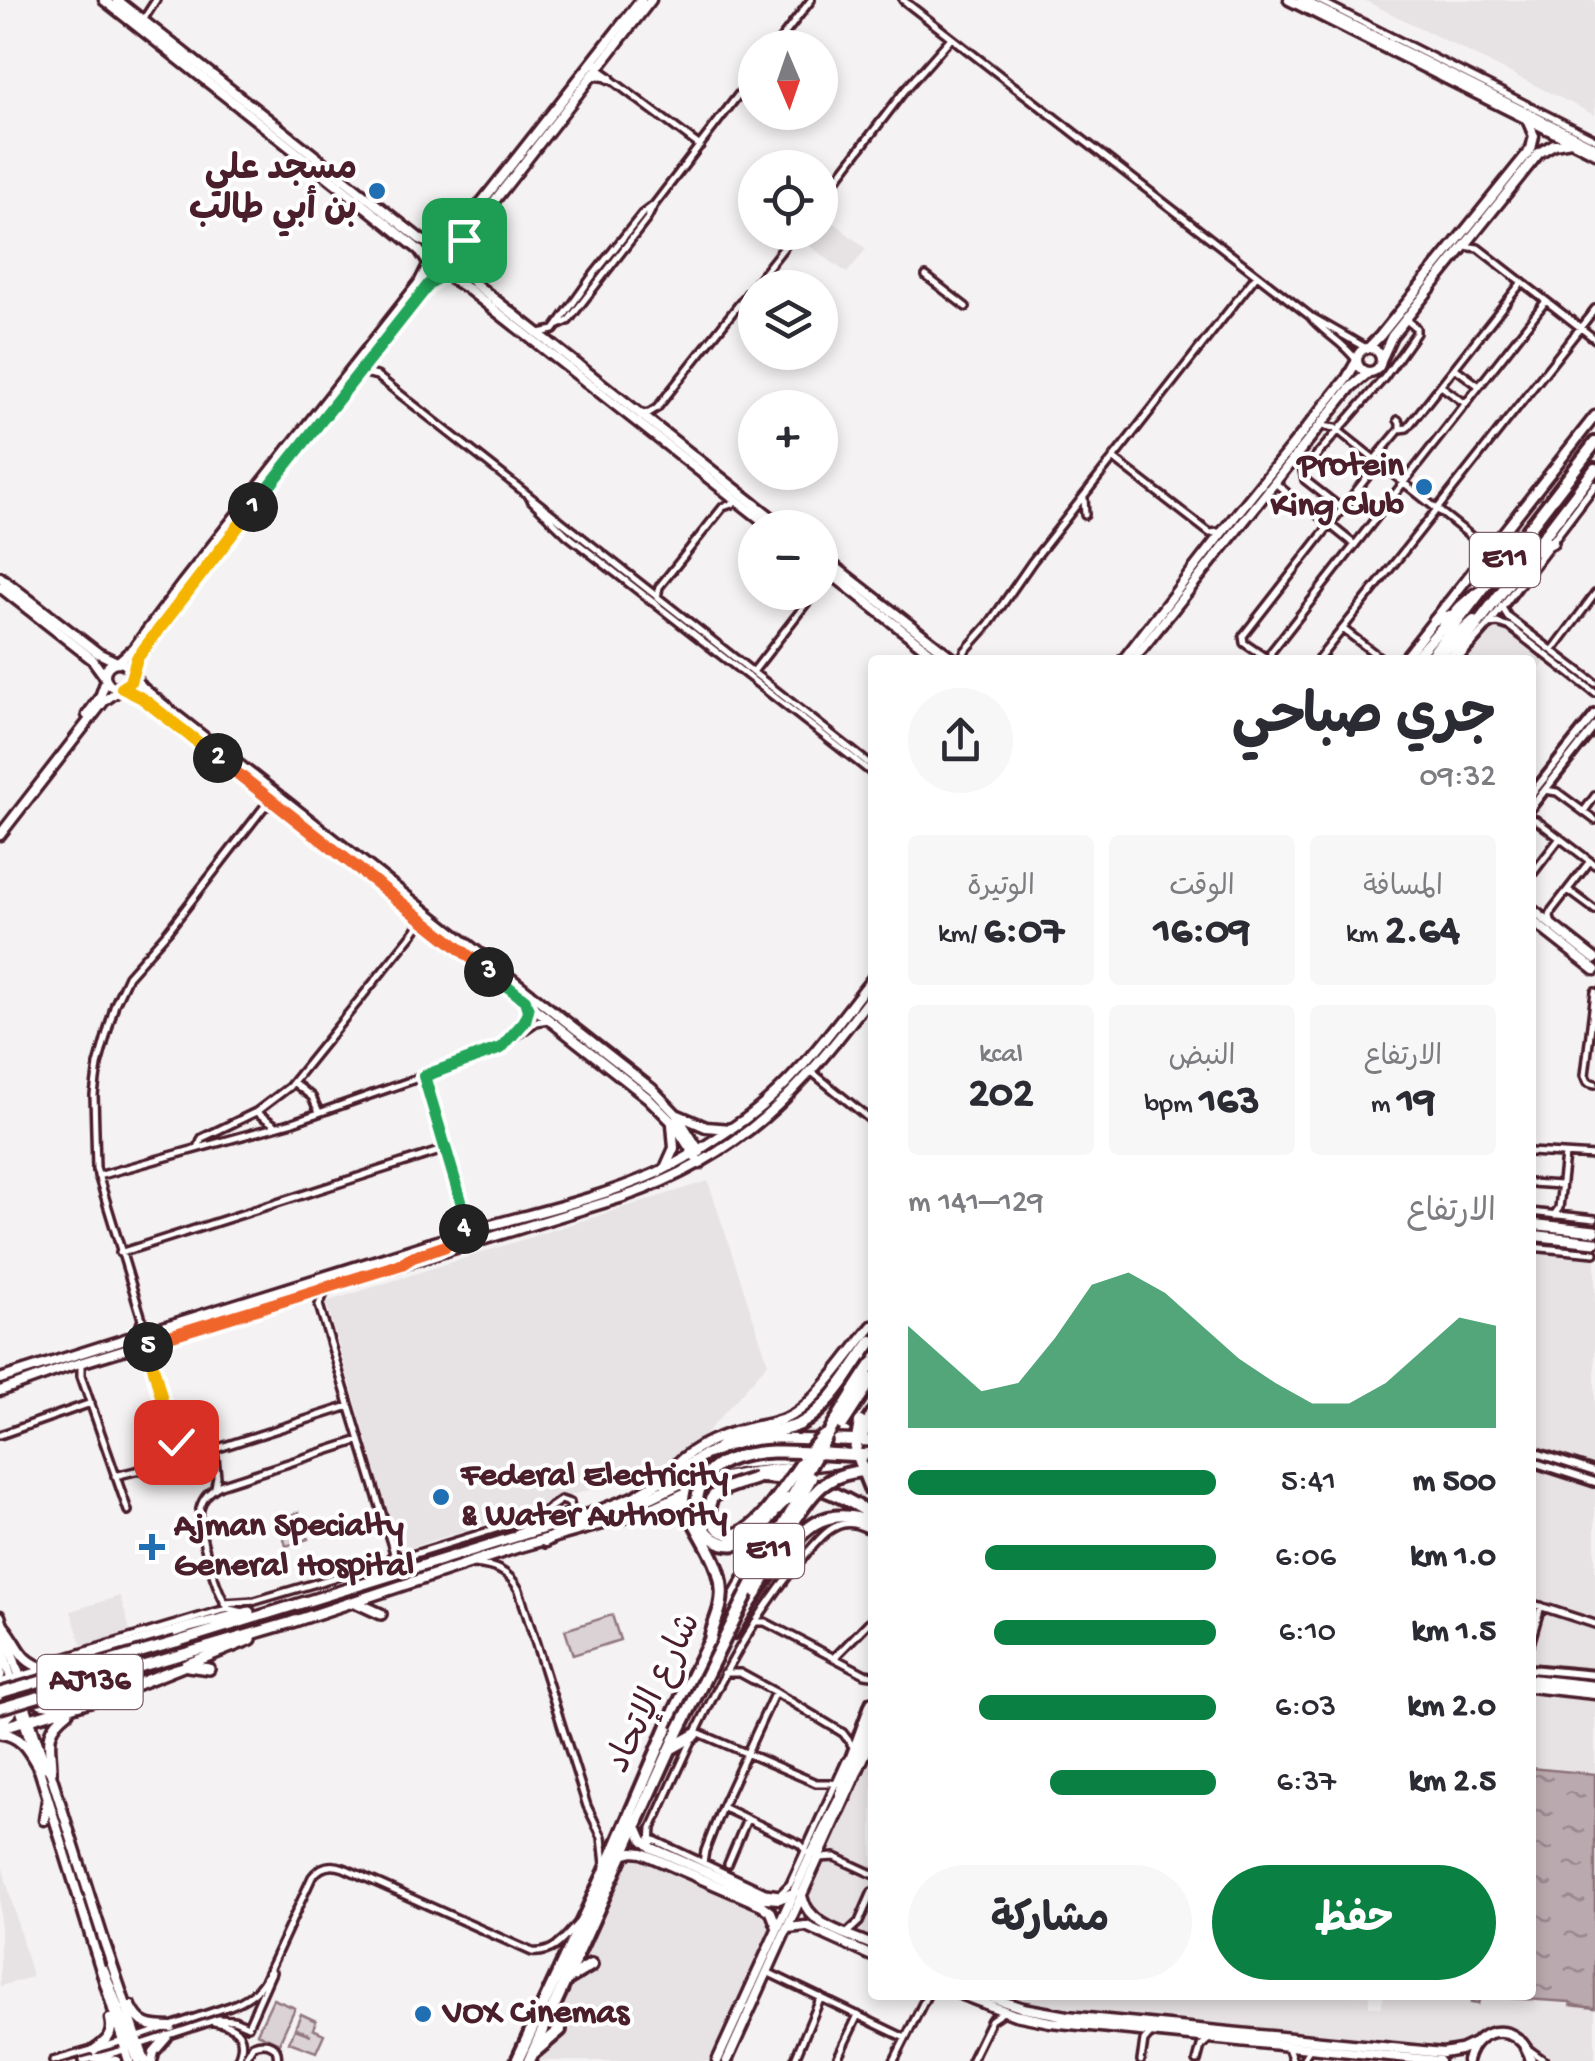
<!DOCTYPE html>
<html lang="ar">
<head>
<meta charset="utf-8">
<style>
	:root { --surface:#fff; --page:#f7f7f7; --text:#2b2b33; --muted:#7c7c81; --accent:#0b8043 }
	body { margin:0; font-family:"Gochi Hand","Playpen Sans Arabic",sans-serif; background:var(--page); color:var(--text); direction:rtl; height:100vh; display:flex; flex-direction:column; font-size:38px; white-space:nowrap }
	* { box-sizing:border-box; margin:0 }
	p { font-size:32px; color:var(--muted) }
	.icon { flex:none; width:55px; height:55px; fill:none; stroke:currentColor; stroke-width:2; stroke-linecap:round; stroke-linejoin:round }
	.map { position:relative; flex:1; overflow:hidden; direction:ltr }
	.drawer { position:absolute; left:868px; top:655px; width:668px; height:1345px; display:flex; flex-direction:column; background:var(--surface); border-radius:10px; box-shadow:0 5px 15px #0003; direction:rtl }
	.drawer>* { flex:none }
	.needle { width:65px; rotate:178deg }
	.buttons { position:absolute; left:738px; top:30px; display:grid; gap:20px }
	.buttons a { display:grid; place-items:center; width:100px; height:100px; border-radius:50%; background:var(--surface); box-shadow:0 5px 15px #0003; font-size:50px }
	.pin { position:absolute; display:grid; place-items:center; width:85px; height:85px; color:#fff; margin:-42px; border-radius:20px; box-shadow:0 5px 15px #0006 }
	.km { position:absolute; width:50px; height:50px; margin:-25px; border-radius:50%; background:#222; color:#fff; font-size:28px; line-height:50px; text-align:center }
	.round { display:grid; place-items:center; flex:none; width:105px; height:105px; border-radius:52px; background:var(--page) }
	.summary { display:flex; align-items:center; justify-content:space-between; height:170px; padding:0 40px }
	h1 { font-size:55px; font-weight:700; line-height:75px }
	.metrics { display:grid; grid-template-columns:repeat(3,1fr); gap:15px; height:170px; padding:10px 40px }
	.metrics div { display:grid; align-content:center; border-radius:10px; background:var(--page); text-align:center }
	.metrics b { font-size:42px; font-weight:700 }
	.metrics small { font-size:28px; font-weight:400 }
	.metrics p { font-size:28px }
	.chart { height:280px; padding:20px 40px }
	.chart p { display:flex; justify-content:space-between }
	.chart svg { width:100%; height:180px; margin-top:10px; fill:var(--accent); opacity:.7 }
	.button { display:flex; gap:20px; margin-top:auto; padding:20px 40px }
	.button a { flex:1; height:115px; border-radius:60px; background:var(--accent); color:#fff; font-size:40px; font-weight:700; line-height:115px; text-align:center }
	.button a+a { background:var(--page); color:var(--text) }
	ul { padding:0 40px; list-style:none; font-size:32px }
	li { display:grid; grid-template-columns:160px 120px 1fr; align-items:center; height:75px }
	li i { height:25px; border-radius:12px; background:var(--accent) }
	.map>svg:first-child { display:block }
</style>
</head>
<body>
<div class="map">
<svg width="1595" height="2061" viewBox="0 0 1595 2061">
	<defs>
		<pattern id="grass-dots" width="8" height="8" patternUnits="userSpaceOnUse" patternTransform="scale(2.5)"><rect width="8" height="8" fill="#dbd2d5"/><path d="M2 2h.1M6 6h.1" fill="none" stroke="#bdb4b7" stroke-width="1.8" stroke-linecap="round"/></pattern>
		<pattern id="water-ripples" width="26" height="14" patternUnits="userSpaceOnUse" patternTransform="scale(2.5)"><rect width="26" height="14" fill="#baa9ae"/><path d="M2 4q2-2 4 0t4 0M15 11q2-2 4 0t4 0" fill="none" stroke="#99898e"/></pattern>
	</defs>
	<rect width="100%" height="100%" fill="#f4f2f2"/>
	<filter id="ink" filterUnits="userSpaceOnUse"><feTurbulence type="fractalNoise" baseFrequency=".01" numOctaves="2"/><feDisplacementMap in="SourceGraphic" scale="20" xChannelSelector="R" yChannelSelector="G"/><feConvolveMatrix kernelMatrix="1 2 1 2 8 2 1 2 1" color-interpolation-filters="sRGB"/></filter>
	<g filter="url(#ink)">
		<path fill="#e7e2e3" d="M1364,0H1595V115Z
			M825,215L866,249L847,273L803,241L810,233L820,232V221Z
			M1484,616L1490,618L1545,662L1530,681V660H1446Z
			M708,1181L768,1363L693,1448H687L665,1466L538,1506L532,1503L517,1507L518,1513L400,1551L326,1302Z
			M1530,1245L1595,1250V1678L1530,1672Z
			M120,1596L130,1630L124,1637L91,1647L81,1644L71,1611Z
			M1530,1691L1595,1698V1772L1530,1766Z
			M872,1743V1940L812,1913L807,1904L806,1894Z
			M641,1856L769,1912L771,1926L712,2061H540L627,1862Z
			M0,1858L32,1977L0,1986Z
			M999,1995H1369V2006L1381,2007L1384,1995H1445L1446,2001H1451L1455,1995L1462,1997L1464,1995H1471L1470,2004L1478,2006L1481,1997L1569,2003L1570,2006L1595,2009V2061L1545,2060L1530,2048L1522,2037L1503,2028L1484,2030L1450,2047L1433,2048L1037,2005Z"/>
		<path fill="url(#grass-dots)" stroke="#927880" stroke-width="2.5" d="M299,1512L308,1539L286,1546L278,1519Z"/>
		<path fill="#dbd2d5" stroke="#927880" stroke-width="2.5" d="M612,1615L620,1640L573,1655L565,1630Z
			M273,1999L295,2008L279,2043L257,2033Z
			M301,2014L316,2021L313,2029L324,2034L316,2052L289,2042L295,2029L311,2035L295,2028Z"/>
		<path fill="url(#water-ripples)" stroke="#8d727a" stroke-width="2.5" d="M1530,1768L1595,1774V2008L1571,2005L1570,2002L1480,1996L1478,2004L1471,2003L1472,1995H1530Z"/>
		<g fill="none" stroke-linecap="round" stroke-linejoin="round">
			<path stroke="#d2c8ca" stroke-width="9" stroke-dasharray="9 4.5" stroke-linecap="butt" d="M94,1664C87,1674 90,1684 102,1689"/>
			<g stroke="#4a1f2b" stroke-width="12">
				<path id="minor" d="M903,0L1310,316C1323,333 1344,342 1356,360
					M1318,0L1595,139
					M143,20L156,0
					M774,48L811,0
					M592,76L609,78L700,146
					M820,201L905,90L951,38
					M1464,246L1478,248L1595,339
					M926,276L966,307
					M1312,317L1366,348
					M557,326L568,321L647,219L654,205L755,73
					M539,333L554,330L591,278L642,214L654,205
					M1455,368L1479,386
					M361,372L377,376L872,766
					M1441,386L1466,404
					M641,414L649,413L657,408L796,232
					M1322,426L1335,428L1482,545L1490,546
					M1400,429L1407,428L1522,282
					M1113,458L1206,530L1210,533L1219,532
					M1374,460L1400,429V423L1398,420
					M1274,482L1286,492
					M1084,498L1085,515
					M531,500L567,535L872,773
					M1308,507L1355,545
					M1342,509L1305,480L1303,471L1384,378L1416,333V328L1405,319
					M820,586L824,571
					M657,598L659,587L723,507L738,502
					M1501,606L1508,617L1595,683
					M1489,624L1498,623L1510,627L1595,693
					M1343,629L1383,660
					M1553,650L1595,594
					M961,660L965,651L989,624L1032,562L1256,276
					M1269,660L1244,643L1243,636L1378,463
					M1270,660L1271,652L1546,301
					M1318,660L1595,309
					M753,672L815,592
					M1545,790L1557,792L1595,820
					M1584,811L1595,796
					M1530,818L1536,820L1595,865
					M1530,877L1560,838
					M1568,890L1595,910
					M1552,925L1550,916L1552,910L1590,861
					M1595,992L1585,1075L1588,1082L1595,1084
					M512,1038L527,1018V1005
					M812,1072L872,1121
					M424,1076L466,1218L463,1232
					M293,1082L312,1097L319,1112
					M256,1112L275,1125
					M198,1148L202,1138L256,1112L289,1087L415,931L422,920
					M1530,1152L1595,1156
					M98,1176L293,1122L424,1076L494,1051L536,1022L548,1020
					M1530,1183L1561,1185
					M1530,1212L1595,1219
					M1554,1215L1559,1208L1565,1155
					M1530,1247L1595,1253
					M120,1253L446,1149
					M326,1289L319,1305L394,1553
					M137,1334L142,1319L96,1168L94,1095L98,1065L115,1004L128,976L168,931L264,807L274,804
					M149,1341L148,1354C154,1373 168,1435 180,1447C187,1453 193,1453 203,1453L349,1406
					M81,1363V1376L128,1511
					M173,1433L186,1445L206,1449
					M0,1435L91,1403
					M214,1448L217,1477L215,1487
					M115,1476L180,1460L192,1453
					M394,1553L400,1557H405L538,1516L561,1500L570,1503L571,1510L568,1513L527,1527L516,1533
					M474,1564C495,1566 509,1571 519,1590L587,1806L602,1837L605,1864
					M870,1586L872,1589
					M224,1603L255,1601L387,1562L394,1553
					M1530,1603L1595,1624
					M229,1609C217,1594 196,1528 200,1509C203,1497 210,1491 220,1485L360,1440
					M755,1622H765L865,1674L872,1675
					M1530,1644L1541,1606
					M834,1658L872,1619
					M50,1666L57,1660L219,1611L229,1609L244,1612
					M724,1673H740L775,1692L843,1733L852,1745
					M697,1732L816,1783H836
					M722,1807L800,1844L807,1852
					M650,1838L765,1892L780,1894L790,1884L846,1761
					M651,1844L652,1828C696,1732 736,1633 807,1553C817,1542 828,1527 843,1524C854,1522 863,1527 872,1531
					M819,1858L835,1857L872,1874
					M703,1863L705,1851L722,1807L775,1692
					M728,1864L747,1819
					M846,1934L859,1922L872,1892
					M767,1972L905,2038
					M214,2022C239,2026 248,2037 237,2061
					M135,2038L230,2006C245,2000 257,1993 265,1979L312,1877C320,1866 331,1863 344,1868L532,1952C555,1954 564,1938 578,1923
					M139,2045L218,2019L234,2020L248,2026L272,1972
					M1287,2045L1293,2061
					M1527,2048L1545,2061
					M53,2061L124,2041
					M83,2061L124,2050
					M243,2061L253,2045C267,2040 280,2045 277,2061
					M794,2061L821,1997
					M836,2061L858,2015
					M894,2061L927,1995
					M971,2061L991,2020L1003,2012
					M1141,2061L1144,2041L1151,2033
					M1197,2061L1201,2046L1209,2039
					M1302,2061L1310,2048"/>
			</g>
			<g stroke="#4a1f2b" stroke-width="14">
				<path id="tertiary" d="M1457,660L1489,624L1595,485
					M1530,796L1595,714
					M1530,809L1595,726
					M1530,1451L1595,1472
					M1530,1461L1595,1482
					M1530,1669L1595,1675"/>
			</g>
			<g stroke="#4a1f2b" stroke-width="15">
				<path id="secondary" d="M104,0L386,223L419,250L428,263
					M117,0L420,239L439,249
					M1289,0L1595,153
					M1302,0L1595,147
					M597,64L599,71L609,78
					M441,248L455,236L641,0
					M428 262a13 13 0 1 1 26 0a13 13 0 1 1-26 0Z
					M454,258L464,240L651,0
					M454,260L474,283L785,528
					M444,274L468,289L772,528
					M1357 360a12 12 0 1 1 24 0a12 12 0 1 1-24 0Z
					M1368,348L1380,336L1531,149L1534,136L1528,122
					M1381,360L1392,336L1539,153L1554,144L1571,141
					M820,555L955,660
					M820,565L940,660
					M0,577L98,653L117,662
					M0,587L92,659L105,677
					M1123,660L1223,531L1347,378L1356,362
					M1133,660L1351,387L1368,373
					M1403,660L1595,416
					M105 675a13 13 0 1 1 26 0a13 13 0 1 1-26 0Z
					M118,662L134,648L182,584L419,283L428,265
					M131,673L137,659L276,477L429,284L441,275
					M132,675L143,688L176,715L652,1089L676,1114L700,1152
					M122,688L141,698L647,1097L675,1125L700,1164
					M87,715L100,697L106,680
					M0,835L104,701L122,688
					M1530,908L1595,959
					M1530,919L1595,970
					M678,1115L706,1127L731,1129
					M665,1168L674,1148L672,1124
					M0,1379C150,1330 300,1285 450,1237C517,1216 589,1203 654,1174C686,1160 716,1139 745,1119C796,1082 833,1028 872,979
					M0,1391L70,1366L623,1197C743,1155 798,1093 872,995
					M668,1474C686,1449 720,1435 749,1428C764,1424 780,1423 794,1414C818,1400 852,1350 872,1326
					M0,1616L21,1681
					M0,1641L13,1685
					M1530,1679L1595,1686
					M1530,1687L1595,1694
					M17,1698L129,2061
					M50,1771L104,1941L145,2061
					M850,1776L872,1726
					M44,1820L47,1800
					M636,1824L643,1840L652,1848L766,1898L779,1899L795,1892
					M621,1855L633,1852L642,1853L762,1905L771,1912L777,1927
					M802,1896C808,1926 848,1934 872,1945
					M788,1928L806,1926L872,1956
					M104,1970L130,2040L134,2044L140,2045
					M962,1995L1015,2015L1050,2022L1439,2061
					M984,1995L1023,2008L1067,2016L1443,2053L1460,2050L1475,2043
					M131,2006C140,2026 151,2027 171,2027
					M128,2044L133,2047L138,2061
					M94,2050C107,2041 114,2035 110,2019
					M96,2058L116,2061
					M152,2061L154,2052L167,2037
					M717,2061L810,1857L844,1789
					M727,2061L872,1739
					M1467,2061C1476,2022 1522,2022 1531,2061"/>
			</g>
			<g stroke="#4a1f2b" stroke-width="16">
				<path id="primary" d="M1435,620L1452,615
					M1413,660L1460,607L1475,594
					M1530,1224L1595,1231
					M1530,1235L1595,1242
					M357,1603L381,1614
					M3,1626C20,1645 18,1661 46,1669
					M176,1642L599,1511L634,1497L704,1455L724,1447L765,1439L825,1440
					M180,1655L289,1623L518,1547L644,1512L716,1479L755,1472L872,1459
					M0,1661V1675
					M188,1666L209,1669
					M0,1684L190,1627L249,1612
					M17,1685L41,1703L65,1707
					M6,1690L19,1697L24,1703L43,1761L51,1772
					M0,1723L12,1711L19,1698
					M0,1728L110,1695L251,1639
					M0,1733C23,1736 29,1751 40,1770
					M51,1772C51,1744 42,1732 68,1712"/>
			</g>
			<g stroke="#4a1f2b" stroke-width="18">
				<path id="trunk" d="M1535,551L1552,542
					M1428,660L1595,443
					M1437,660L1453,640L1474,621
					M1450,660L1595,469
					M835,1435L844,1430L872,1392
					M777,1446L818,1445
					M718,1449C739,1427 774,1437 800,1424C829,1409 853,1367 872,1341
					M644,1512C665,1515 689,1496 709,1487C763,1464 826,1484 872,1515
					M545,1541L563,1531L630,1507L699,1474L737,1463L807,1457L845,1440
					M732,1633C744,1612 757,1592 771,1573C799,1535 819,1501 872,1523
					M672,1748L695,1735
					M842,1792L844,1779L872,1703
					M566,1980L591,1965
					M532,2054L560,2030
					M517,2061L605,1872L669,1723L710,1640L792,1497
					M529,2061L679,1730"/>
			</g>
			<use href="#minor" stroke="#fff" stroke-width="5"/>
			<use href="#tertiary" stroke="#fff" stroke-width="6"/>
			<use href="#secondary" stroke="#fff" stroke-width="8"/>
			<use href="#primary" stroke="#fff" stroke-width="9"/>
			<use href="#trunk" stroke="#fff" stroke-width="10"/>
			<g stroke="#4a1f2b" stroke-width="16" stroke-linecap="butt">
				<path id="primary-bridge" d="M838,1440L872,1441
					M0,1693L176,1642
					M0,1708L180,1655"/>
			</g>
			<g stroke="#4a1f2b" stroke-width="18" stroke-linecap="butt">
				<path id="trunk-bridge" d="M860,1422L855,1451L872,1493
					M842,1425L872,1379
					M861,1438L872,1415
					M864,1455C820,1456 768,1443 726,1461C676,1483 697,1555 742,1543C765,1536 771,1506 792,1497C818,1452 843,1406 872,1364
					M756,1478C738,1485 698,1489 712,1519C715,1526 721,1532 729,1534C761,1541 800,1455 824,1436
					M694,1522C708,1549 728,1574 720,1607C717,1619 712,1628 710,1640
					M757,1592C771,1564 801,1499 826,1483C840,1473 856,1472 872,1469
					M679,1730L764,1560L811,1478"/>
			</g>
			<use href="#primary-bridge" stroke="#fff" stroke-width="9"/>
			<use href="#trunk-bridge" stroke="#fff" stroke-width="10"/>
		</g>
	</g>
	<g fill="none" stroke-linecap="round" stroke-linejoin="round" filter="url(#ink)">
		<g stroke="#fff" stroke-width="20">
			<path id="split-1" d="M253,507L429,284L441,275L451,271L456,253L464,240"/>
		</g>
		<g stroke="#fff" stroke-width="20">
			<path id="split-2" d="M218,758L142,698L122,688L130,682L137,658L253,507"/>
		</g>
		<g stroke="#fff" stroke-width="20">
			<path id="split-3" d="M218,758L489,972"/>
		</g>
		<g stroke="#fff" stroke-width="20">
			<path id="split-4" d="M464,1229L466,1218L424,1076L501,1048L525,1021L528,1010L525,1000L489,972"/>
		</g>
		<g stroke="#fff" stroke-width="20">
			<path id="split-5" d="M148,1347L150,1342L402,1264L413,1257L446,1246L450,1238L461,1234L464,1229"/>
		</g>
		<g stroke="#fff" stroke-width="20">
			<path id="split-6" d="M148,1347L171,1434L176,1442"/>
		</g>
		<use href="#split-1" stroke="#22a559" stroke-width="12"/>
		<use href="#split-2" stroke="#f5b400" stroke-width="12"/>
		<use href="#split-3" stroke="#f0652b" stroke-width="12"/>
		<use href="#split-4" stroke="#22a559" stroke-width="12"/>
		<use href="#split-5" stroke="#f0652b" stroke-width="12"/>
		<use href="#split-6" stroke="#f5b400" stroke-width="12"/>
	</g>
	<g fill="#1f6fb2" stroke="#fff" stroke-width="4">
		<circle cx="377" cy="191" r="10"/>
		<circle cx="1424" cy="487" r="10"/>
		<circle cx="441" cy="1497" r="10"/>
		<path d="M147 1532h10v10h10v10h-10v10h-10v-10h-10v-10h10z"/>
		<circle cx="423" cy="2014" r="10"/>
	</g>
	<g text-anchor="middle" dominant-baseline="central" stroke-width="8" stroke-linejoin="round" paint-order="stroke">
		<g fill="#fff" stroke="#80626b" stroke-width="2.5">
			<rect x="1470" y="533" width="70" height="54" rx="8"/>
			<rect x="734" y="1524" width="70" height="54" rx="8"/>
			<rect x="37.5" y="1655" width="105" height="54" rx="8"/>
		</g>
		<g font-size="32" font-weight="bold" fill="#4a1f2b">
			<text x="1505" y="560">E11</text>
			<text x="769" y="1551">E11</text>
			<text x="90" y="1682">AJ136</text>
		</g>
		<g font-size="35" font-weight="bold" fill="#4a1f2b" stroke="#fff" text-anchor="start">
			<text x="357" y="171" text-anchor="end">مسجد علي<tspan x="357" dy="40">بن أبي طالب</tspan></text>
			<text x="1404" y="467" text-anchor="end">Protein<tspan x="1404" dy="40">King Club</tspan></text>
			<text x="461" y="1477">Federal Electricity<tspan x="461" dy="40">&amp; Water Authority</tspan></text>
			<text x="174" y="1527">Ajman Specialty<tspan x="174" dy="40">General Hospital</tspan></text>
			<text x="443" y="2014">VOX Cinemas</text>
		</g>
		<g font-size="35" fill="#4a1f2b" stroke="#fff">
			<text transform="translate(656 1694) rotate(-64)">شارع الإتحاد</text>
		</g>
	</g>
</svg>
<div class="buttons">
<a><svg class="needle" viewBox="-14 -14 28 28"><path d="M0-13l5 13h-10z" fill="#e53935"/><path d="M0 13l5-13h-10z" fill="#7c7c81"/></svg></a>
<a><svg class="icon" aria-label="locate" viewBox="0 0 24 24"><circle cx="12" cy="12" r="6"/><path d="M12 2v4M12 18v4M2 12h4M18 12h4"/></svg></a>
<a><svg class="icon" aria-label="layers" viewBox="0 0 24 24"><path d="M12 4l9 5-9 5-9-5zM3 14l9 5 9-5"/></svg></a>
<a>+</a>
<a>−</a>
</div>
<div class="pin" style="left:464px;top:240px;background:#1e9e55"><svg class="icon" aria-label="arrive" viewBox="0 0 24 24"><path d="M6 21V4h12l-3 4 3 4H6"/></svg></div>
<div class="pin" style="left:176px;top:1442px;background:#d93025"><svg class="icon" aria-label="check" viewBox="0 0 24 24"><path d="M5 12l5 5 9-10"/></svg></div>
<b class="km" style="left:253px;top:507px">1</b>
<b class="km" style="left:218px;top:758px">2</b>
<b class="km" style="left:489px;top:972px">3</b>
<b class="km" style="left:464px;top:1229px">4</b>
<b class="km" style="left:148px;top:1347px">5</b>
<section class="drawer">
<div class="summary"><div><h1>جري صباحي</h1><p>09:32</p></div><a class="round"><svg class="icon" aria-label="share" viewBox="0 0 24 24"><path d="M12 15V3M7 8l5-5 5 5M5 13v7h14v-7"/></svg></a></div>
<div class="metrics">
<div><p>المسافة</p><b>2.64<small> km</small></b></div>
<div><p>الوقت</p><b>16:09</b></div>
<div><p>الوتيرة</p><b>6:07<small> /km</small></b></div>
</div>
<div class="metrics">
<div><p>الارتفاع</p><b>19<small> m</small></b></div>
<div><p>النبض</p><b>163<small> bpm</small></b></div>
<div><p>kcal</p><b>202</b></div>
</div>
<div class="chart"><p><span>الارتفاع</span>129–141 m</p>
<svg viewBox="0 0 160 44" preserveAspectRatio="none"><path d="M0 44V19L10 27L20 35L30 33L40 22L50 9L60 6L70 11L80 19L90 27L100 33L110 38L120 38L130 33L140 25L150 17L160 19V44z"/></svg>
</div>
<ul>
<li><b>500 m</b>5:41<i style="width:100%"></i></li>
<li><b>1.0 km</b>6:06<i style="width:75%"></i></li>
<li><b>1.5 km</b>6:10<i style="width:72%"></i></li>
<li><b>2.0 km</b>6:03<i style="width:77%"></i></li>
<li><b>2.5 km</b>6:37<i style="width:54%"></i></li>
</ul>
<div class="button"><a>حفظ</a><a>مشاركة</a></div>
</section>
</div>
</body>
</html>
